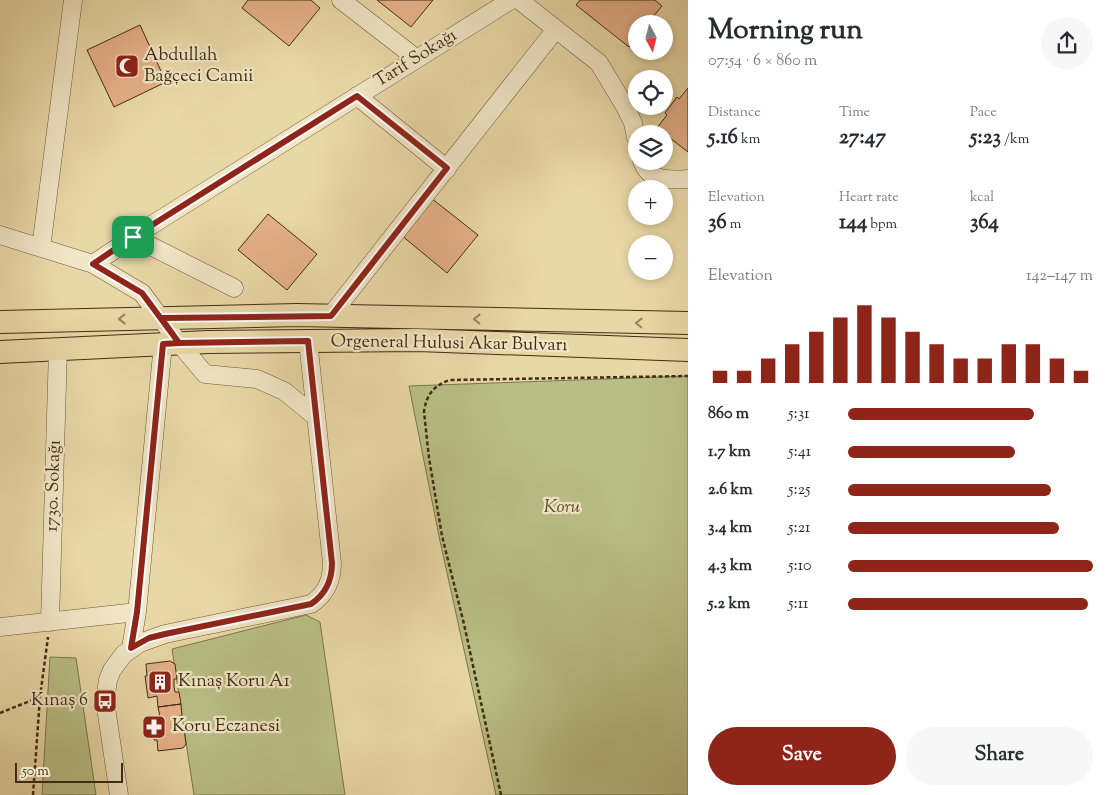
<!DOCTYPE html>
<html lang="en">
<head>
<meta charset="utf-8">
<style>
	:root { --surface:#fff; --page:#f7f7f7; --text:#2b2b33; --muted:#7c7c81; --accent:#8f2418 }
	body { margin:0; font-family:"Sorts Mill Goudy",serif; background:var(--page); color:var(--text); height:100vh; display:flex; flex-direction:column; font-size:19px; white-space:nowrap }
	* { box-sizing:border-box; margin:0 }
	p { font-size:16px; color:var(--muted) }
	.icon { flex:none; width:28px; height:28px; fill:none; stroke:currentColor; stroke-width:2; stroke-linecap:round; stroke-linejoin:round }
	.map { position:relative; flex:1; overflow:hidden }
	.panel { display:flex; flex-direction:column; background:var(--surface); width:425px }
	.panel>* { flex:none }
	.needle { width:32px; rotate:173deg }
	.tools { position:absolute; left:628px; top:15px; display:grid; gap:10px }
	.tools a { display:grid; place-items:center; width:45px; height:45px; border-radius:50%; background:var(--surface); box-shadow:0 2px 8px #0003; font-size:25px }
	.scale { position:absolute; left:15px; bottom:12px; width:108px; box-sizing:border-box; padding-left:5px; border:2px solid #412d12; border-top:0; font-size:14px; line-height:18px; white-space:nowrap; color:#412d12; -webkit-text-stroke:4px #f1e6c6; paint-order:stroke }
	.pin { position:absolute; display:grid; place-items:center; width:42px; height:42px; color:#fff; margin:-21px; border-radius:10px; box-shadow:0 2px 8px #0006 }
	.round { display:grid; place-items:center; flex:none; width:52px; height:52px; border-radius:26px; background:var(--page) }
	.head { display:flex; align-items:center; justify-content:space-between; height:85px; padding:0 20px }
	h1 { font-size:28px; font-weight:800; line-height:38px }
	.metrics { display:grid; grid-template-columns:repeat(3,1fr); gap:8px; height:85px; padding:5px 20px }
	.metrics div { display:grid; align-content:center }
	.metrics b { font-size:21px; font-weight:800 }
	.metrics small { font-size:14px; font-weight:400 }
	.metrics p { font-size:14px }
	.chart { height:140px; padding:10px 20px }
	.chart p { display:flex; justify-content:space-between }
	.chart svg { width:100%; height:90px; margin-top:5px; stroke:var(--accent); stroke-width:6 }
	.primary-button { display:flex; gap:10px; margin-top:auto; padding:10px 20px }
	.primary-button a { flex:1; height:58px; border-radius:30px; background:var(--accent); color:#fff; font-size:20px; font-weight:800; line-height:58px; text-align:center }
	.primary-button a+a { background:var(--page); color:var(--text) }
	ul { padding:0 20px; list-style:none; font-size:16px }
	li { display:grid; grid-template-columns:80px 60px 1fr; align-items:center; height:38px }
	li i { height:12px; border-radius:6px; background:var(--accent) }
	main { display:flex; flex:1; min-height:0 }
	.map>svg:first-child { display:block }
</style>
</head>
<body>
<main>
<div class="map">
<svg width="688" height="795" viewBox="0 0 688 795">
	<rect width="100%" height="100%" fill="#e9d8a7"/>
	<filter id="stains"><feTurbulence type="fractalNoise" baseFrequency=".004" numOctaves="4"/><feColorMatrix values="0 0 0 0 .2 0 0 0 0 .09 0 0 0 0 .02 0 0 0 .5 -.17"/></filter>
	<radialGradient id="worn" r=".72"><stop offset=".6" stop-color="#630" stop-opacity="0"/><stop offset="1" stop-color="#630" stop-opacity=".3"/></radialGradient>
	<path fill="#b9be85" stroke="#7d764c" d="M688,376V795H496L440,541L409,386Z
		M306,615L320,622L345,795H194L172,649Z
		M50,657L76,658L96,795H42Z"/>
	<path fill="#e5b088" stroke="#412d12" d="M248,0H311L320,8L289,46L242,8Z
		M377,0H433L411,27Z
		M580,0H655L662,6L647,24H636V38L629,47L576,5Z
		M140,25L166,82L114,107L87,50Z
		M688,88V152L657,128L667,115L665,113L677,97L679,99Z
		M431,198L478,235L447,273L401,235Z
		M268,214L317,254L287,290L238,250Z
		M170,661L175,664L177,679H174V686L175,692H179L181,704L158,707L157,696L148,698L145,676H147L146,664Z
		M181,704L182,716H179V723L181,730L184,729L186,744L183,748L158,751L157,740H154L151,719L160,717L158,707Z"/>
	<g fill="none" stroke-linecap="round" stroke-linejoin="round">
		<g stroke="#6b5837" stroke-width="19">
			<path id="minor" d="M341,0L417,59
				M519,0L599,63L626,108L633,123L636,138
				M357,96L447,169
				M642,161C650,182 669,180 688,179
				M0,235L93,264L142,293L179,343L205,374L257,379L284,391L316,417
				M133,237L234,288
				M41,248L73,0
				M93,264L150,226L511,0
				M331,315L556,29
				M50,622L58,349
				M0,627L137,612
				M131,648L137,612L163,344
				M119,795L105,701L108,680L112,670L124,654L140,643L165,634L311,604C326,594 332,581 332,563L308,341"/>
		</g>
		<g stroke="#412d12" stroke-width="24">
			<path id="major" d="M0,322L297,315L688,323
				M0,352L208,342L418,340L688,350"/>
		</g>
		<path stroke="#412d12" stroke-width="2.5" stroke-dasharray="4 2.5" stroke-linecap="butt" d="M0,713L40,697
			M33,795L40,697L48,637
			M501,795L464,624L442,536L429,458L424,412C426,395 434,385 450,380L688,376"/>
		<use href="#minor" stroke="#f1e6c6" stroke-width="18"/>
		<use href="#major" stroke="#e9d8a7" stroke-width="22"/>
	</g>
	<defs><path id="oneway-chevron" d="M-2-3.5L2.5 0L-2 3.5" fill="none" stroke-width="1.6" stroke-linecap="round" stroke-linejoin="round" transform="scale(1.25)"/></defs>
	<g stroke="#95825c">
		<use href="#oneway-chevron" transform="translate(122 319) rotate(179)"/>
		<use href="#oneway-chevron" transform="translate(477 319) rotate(-179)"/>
		<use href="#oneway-chevron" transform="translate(639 323) rotate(-179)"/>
	</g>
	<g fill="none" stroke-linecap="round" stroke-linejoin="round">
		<g stroke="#fff" stroke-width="10">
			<path id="route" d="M133,237L93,264L142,293L179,343L163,344L137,612L131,648L149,638L165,634L311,604C326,594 332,581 332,563L308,341L179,343L161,318L331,316L447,168L357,96L133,237"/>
		</g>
		<use href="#route" stroke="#8f2418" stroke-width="6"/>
	</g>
	<defs>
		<g id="mosque-square" transform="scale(1.25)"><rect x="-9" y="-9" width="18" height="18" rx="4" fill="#8f2418" stroke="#f1e6c6"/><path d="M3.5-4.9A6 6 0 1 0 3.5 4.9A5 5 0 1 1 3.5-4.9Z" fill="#fff"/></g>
		<g id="building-square" transform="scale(1.25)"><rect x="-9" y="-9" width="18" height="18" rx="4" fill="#8f2418" stroke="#f1e6c6"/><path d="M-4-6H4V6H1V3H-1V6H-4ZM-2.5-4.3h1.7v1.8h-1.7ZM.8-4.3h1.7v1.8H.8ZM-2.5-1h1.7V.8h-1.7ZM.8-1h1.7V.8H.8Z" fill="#fff"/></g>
		<g id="bus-square" transform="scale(1.25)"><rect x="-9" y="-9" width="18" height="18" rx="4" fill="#8f2418" stroke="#f1e6c6"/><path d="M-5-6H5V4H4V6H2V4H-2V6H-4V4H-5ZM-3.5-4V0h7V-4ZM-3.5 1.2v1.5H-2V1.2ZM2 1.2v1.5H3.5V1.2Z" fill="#fff"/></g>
		<g id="pharmacy-square" transform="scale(1.25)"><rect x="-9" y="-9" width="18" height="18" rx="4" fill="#8f2418" stroke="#f1e6c6"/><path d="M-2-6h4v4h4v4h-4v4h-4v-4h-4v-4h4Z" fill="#fff"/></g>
	</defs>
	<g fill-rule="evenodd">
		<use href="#mosque-square" x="127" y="66"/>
		<use href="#building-square" x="160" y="682"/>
		<use href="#bus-square" x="105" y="701"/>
		<use href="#pharmacy-square" x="154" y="727"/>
	</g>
	<g text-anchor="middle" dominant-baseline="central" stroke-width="4.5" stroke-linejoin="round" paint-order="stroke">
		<g font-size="18" fill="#412d12" stroke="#f1e6c6" text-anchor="start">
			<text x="144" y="56">Abdullah<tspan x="144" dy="21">Bağçeci Camii</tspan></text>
			<text x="178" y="682">Kınaş Koru A1</text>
			<text x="88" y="701" text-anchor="end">Kınaş 6</text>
			<text x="172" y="727">Koru Eczanesi</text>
		</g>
		<g font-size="18" fill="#412d12" stroke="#f1e6c6">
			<text transform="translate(416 59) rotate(-32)">Tarif Sokağı</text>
			<text transform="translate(449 344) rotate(1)">Orgeneral Hulusi Akar Bulvarı</text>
			<text transform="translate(54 486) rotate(-88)">1730. Sokağı</text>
		</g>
		<g font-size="18" font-style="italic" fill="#594a29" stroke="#f1e6c6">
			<text x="562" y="508">Koru</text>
		</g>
	</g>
	<rect width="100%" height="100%" filter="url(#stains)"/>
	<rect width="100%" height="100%" fill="url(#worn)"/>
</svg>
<div class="tools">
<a><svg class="needle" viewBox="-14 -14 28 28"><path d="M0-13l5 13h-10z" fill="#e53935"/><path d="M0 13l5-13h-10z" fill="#7c7c81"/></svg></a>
<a><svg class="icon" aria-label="locate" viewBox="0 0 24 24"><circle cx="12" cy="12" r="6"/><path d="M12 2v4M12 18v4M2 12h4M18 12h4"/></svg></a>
<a><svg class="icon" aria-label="layers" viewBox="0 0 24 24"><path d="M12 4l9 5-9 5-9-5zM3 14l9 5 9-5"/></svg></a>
<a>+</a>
<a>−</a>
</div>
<div class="scale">50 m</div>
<div class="pin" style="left:133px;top:237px;background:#1e9e55"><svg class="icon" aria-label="arrive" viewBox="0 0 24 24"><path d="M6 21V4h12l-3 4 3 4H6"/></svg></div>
</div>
<section class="panel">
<div class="head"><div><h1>Morning run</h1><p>07:54 · 6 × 860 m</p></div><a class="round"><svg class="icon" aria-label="share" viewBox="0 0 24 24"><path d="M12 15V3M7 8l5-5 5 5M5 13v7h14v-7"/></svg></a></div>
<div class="metrics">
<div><p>Distance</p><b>5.16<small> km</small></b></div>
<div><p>Time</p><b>27:47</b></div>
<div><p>Pace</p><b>5:23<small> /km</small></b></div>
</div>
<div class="metrics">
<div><p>Elevation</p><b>36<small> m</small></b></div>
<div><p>Heart rate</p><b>144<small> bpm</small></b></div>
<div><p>kcal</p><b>364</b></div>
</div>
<div class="chart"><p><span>Elevation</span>142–147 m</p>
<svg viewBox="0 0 160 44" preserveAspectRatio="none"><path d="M5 44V38M15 44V38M25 44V32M35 44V25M45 44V19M55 44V12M65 44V6M75 44V12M85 44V19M95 44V25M105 44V32M115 44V32M125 44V25M135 44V25M145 44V32M155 44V38"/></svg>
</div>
<ul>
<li><b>860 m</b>5:31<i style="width:76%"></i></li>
<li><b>1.7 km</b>5:41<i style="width:68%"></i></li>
<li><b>2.6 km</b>5:25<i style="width:83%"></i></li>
<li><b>3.4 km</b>5:21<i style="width:86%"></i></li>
<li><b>4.3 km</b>5:10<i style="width:100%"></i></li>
<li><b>5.2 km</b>5:11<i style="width:98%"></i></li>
</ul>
<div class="primary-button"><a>Save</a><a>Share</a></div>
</section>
</main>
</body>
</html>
